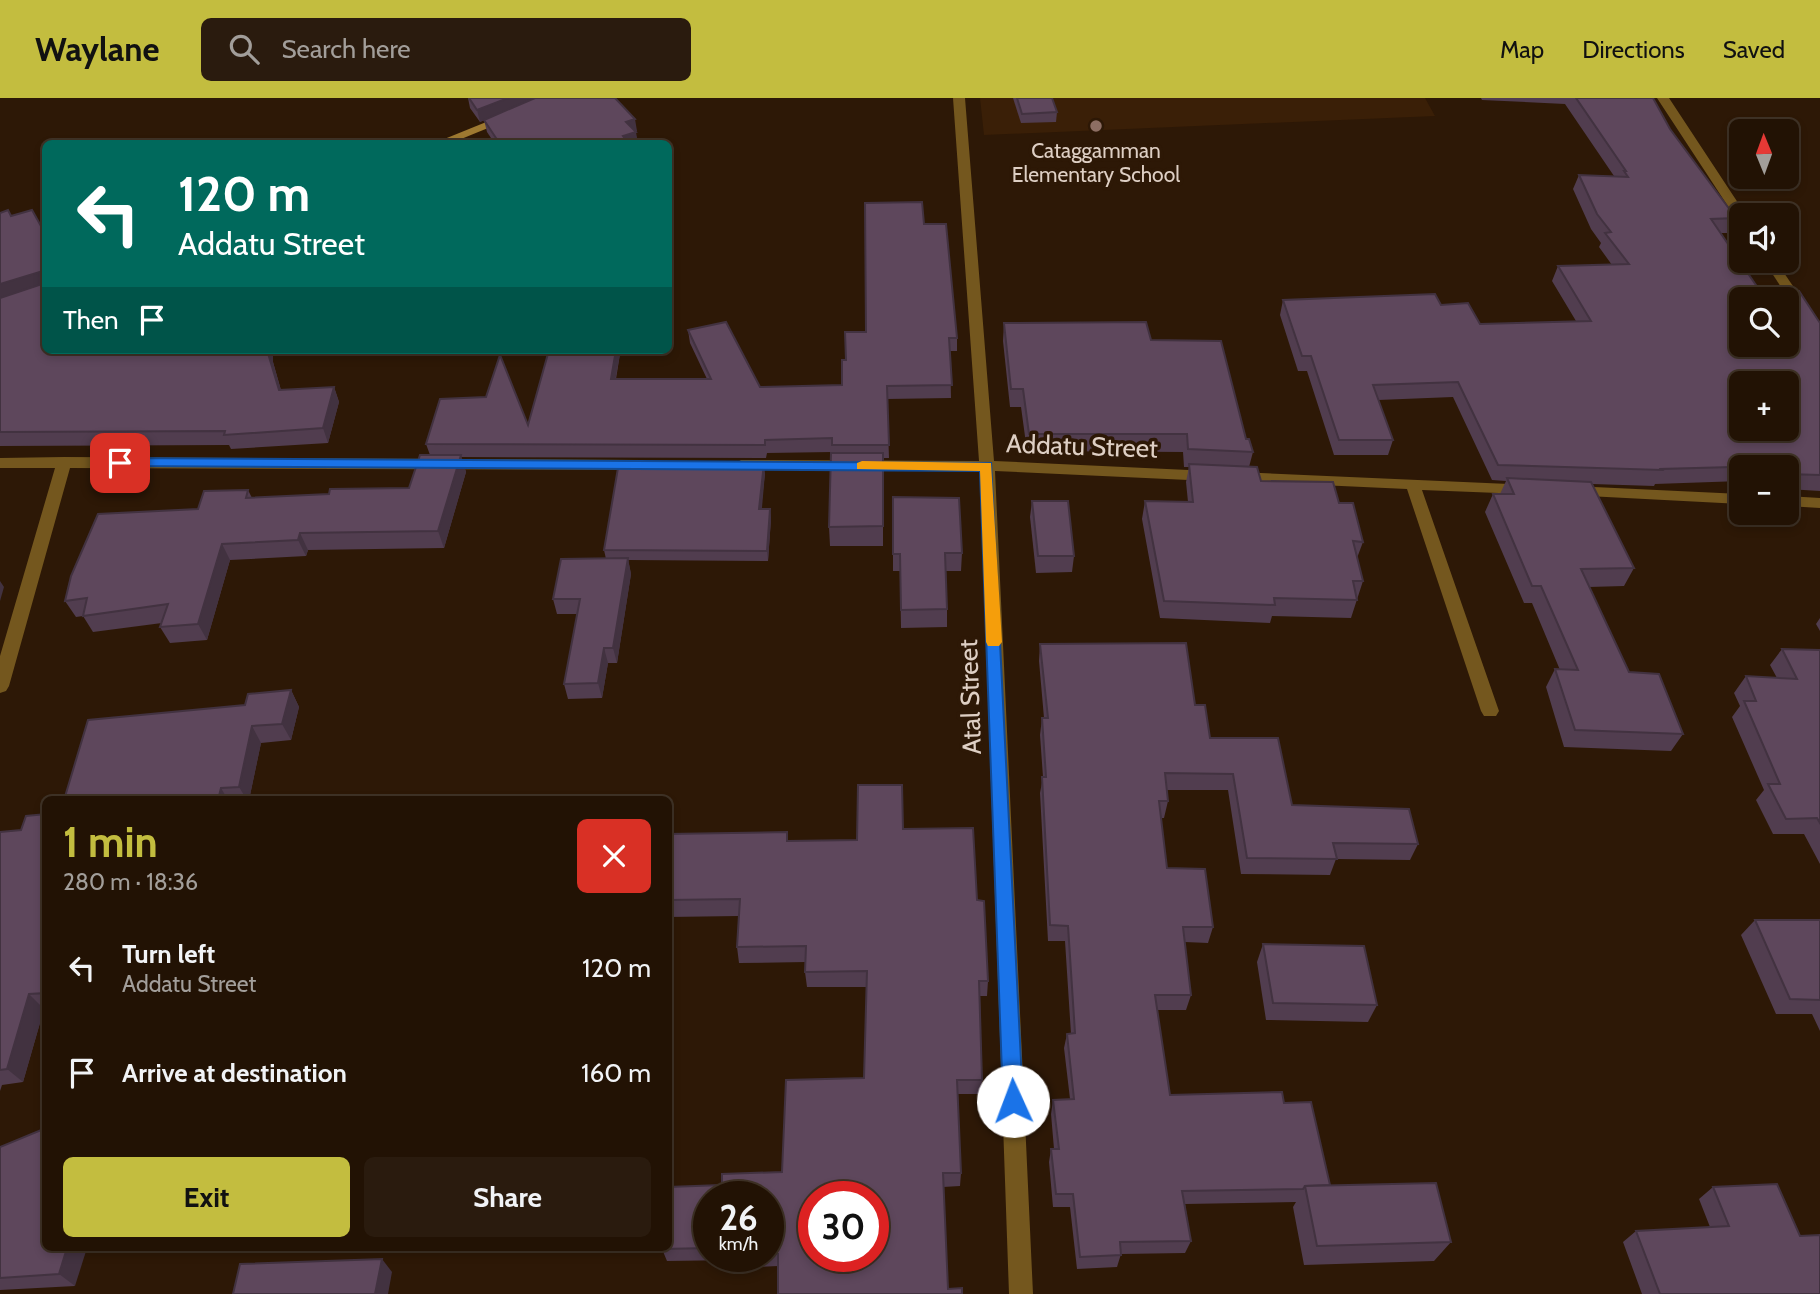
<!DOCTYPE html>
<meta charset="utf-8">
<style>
:root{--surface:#221204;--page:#2a1b0e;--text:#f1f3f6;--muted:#a29e9a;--line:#3f3226;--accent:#c3bd3f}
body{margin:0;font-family:Cabin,sans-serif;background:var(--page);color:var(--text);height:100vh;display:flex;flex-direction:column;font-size:26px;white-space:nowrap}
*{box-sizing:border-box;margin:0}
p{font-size:23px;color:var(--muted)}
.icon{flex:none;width:38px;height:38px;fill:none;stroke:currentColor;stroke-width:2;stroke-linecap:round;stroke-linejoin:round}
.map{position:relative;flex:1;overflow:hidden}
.details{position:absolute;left:42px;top:698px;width:630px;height:455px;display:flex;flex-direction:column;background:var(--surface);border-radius:10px;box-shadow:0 4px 10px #0003,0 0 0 2px var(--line)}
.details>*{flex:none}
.banner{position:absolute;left:42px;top:42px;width:630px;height:214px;border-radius:10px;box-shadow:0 4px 10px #0003,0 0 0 2px var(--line);background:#00695c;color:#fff;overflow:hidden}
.needle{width:46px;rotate:359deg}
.fabs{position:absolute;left:1729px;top:21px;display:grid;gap:14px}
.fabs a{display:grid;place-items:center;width:70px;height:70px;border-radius:10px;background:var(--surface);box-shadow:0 4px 10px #0003,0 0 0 2px var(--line);font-size:35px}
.speed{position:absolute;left:693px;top:1083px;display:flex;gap:14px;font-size:35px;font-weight:700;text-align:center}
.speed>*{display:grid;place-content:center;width:91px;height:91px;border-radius:50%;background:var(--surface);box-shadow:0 4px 10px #0003,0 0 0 2px var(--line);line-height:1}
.speed small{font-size:18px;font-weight:400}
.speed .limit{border:10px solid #d22;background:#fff;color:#111}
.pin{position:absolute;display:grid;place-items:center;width:60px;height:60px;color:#fff;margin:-30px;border-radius:14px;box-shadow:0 4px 10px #0006}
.me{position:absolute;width:77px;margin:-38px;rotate:358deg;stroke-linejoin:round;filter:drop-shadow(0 0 5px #0008)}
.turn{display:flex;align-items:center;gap:24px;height:147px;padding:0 21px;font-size:32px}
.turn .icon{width:91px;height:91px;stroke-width:2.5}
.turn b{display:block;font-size:49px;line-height:60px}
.then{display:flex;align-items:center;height:66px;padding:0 21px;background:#0003;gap:14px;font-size:26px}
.round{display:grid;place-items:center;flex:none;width:74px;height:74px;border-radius:10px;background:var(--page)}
.head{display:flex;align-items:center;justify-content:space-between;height:119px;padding:0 21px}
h1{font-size:42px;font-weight:700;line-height:52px;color:var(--accent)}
.cta{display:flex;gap:14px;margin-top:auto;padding:14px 21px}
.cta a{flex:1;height:80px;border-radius:10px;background:var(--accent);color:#111;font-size:28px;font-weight:700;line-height:80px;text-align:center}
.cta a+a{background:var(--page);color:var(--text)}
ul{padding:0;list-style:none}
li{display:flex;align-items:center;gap:21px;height:105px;padding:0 21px}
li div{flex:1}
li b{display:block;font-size:26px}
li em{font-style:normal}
header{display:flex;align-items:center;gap:42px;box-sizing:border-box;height:98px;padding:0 35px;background:var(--accent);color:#111}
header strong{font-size:33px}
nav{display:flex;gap:38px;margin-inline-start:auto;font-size:24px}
.search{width:490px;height:63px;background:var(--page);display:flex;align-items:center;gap:18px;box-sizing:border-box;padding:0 24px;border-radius:10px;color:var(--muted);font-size:26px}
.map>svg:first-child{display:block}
.built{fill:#3a1f07}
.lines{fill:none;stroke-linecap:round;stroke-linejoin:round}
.street{fill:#74571e;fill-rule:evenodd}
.secondary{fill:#9e7931;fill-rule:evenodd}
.wall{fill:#513d4f;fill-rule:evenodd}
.shaded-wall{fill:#423240}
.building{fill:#5e475c;stroke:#423240;stroke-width:2;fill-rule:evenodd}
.route{fill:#1a73e8;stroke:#114b97;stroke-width:2}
.slow{fill:#f59e0b}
.education-dot{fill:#8d6e63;stroke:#2d1806;stroke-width:2.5}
.labels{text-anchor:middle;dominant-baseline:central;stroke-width:7;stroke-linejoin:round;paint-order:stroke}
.far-poi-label{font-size:21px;fill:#decfc4;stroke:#2d1806}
.street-label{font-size:26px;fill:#decfc4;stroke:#2d1806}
</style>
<header>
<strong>Waylane</strong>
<div class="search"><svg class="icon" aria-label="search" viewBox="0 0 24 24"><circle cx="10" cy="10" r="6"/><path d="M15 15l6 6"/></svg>Search here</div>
<nav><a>Map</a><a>Directions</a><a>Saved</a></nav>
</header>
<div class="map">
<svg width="1820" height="1196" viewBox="0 0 1820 1196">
<rect width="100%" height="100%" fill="#2d1806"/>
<polygon class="built" points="980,0 1425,0 1435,18 984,37"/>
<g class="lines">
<g class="street">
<polygon points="953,0 965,0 994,363 1210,373 1218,378 1210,383 995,373 1033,1196 1009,1196 980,373 741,372 733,367 741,362 979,363"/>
<polygon points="1657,0 1669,0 1746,117 1741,117 1741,123 1735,119"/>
<polygon points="1764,163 1776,163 1820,228 1820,242 1815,241"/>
<polygon points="64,359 643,362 651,367 643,372 70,370 9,588 6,593 0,595 0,558 55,370 0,370 0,360"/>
<polygon points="1238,374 1529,387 1532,391 1524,396 1422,392 1499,613 1496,618 1484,618 1481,613 1407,391 1233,383 1230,379 1233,375"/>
<polygon points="1573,388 1741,396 1741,406 1568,397 1565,393 1568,389"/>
<polygon points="1787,398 1820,400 1820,410 1787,408"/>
</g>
<polygon class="secondary" points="506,16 512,19 510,21 449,46 432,46"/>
</g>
<g class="wall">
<polygon points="468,0 615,0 637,33 635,33 638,46 495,46 487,34 484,22 480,24 470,10"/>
<polygon points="1013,0 1052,0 1057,14 1056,24 1021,25"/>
<polygon points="1481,0 1653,0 1670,31 1736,120 1728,135 1720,135 1760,193 1820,225 1820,393 1787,391 1787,369 1741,369 1741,383 1655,386 1654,388 1592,386 1634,470 1624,488 1589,489 1629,574 1683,636 1671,653 1564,649 1546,589 1555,571 1560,572 1532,505 1524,505 1485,414 1493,396 1500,396 1506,383 1492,382 1453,299 1378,302 1393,342 1388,357 1334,357 1307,273 1298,273 1280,217 1283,202 1441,207 1480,226 1576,223 1552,183 1558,168 1612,167 1599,149 1601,145 1591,131 1573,91 1579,77 1614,78 1565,6 1482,2"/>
<polygon points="0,115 46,252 273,264 281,292 334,289 339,304 328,345 231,351 229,347 0,348"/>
<polygon points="924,126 957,240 957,253 950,253 951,300 887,301 889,360 883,360 883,448 830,448 829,429 832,354 767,355 766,360 461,359 466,374 444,450 308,452 306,458 230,462 207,542 170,545 160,529 162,525 93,534 83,518 76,519 65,503 198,411 248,392 252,400 329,396 409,390 430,357 426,346 528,327 549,252 619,252 620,256 616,281 707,281 690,245 688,232 760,289 842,287 846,262 866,234"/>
<polygon points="1004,225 1151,242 1246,341 1253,354 1249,369 1261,383 1339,405 1363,444 1357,460 1363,483 1351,520 1272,518 1270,525 1160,520 1142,421 1145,403 1188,404 1186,384 1189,369 1184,369 1183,354 1027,353 1021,309 1010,309 1003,243"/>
<polygon points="765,375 761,411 770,411 771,421 768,463 628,462 631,476 617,565 608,565 602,600 568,601 564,586 577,516 557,516 553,501 606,461 604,452"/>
<polygon points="893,399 962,455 961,473 946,473 947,511 947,529 901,530 900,473 893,473"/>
<polygon points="1032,403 1074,458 1072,474 1036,475 1030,419"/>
<polygon points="1820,520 1820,533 1816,526"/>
<polygon points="1040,546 1195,607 1210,640 1292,707 1418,746 1410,762 1336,761 1330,777 1241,776 1228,692 1167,692 1168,703 1164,720 1161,720 1167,770 1213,829 1208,845 1185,844 1191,897 1186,912 1157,912 1170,997 1284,1005 1330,1087 1451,1144 1434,1163 1304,1167 1293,1109 1296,1104 1185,1106 1191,1143 1185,1155 1121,1156 1117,1169 1077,1171 1070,1109 1053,1109 1049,1064 1051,1051 1054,1051 1051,1016 1053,1002 1070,1001 1064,950 1067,936 1071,936 1065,843 1048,843 1040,695 1043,679 1040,637 1042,620 1044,620 1039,563"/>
<polygon points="1782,551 1820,552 1820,766 1804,736 1773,736 1756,702 1764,692 1732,619 1740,608 1734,595 1746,578 1777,580 1770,567"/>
<polygon points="291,592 299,609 291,642 261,645 249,702 64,702"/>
<path d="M858,687h44l1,44 70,-1 4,72 7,1 4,80 -1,15h-7l2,84 -1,14h-23l3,79 -1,13 -17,1 5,102 14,-1v6h-184v-28l-40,2 -2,-8 -69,1 -5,-12v-1h6v-61l54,-2v-11l60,-2 4,-92 78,-2 3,-91h-60l-2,-15 1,-10 -67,1 -2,-16 2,-31 -71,1v-83l119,-2 1,9 69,-1zM709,1099h59v59h-59zM814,1099h59v59h-59z"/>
<polygon points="46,716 46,910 44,911 23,984 2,987 0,993 0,734 21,732"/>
<polygon points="1755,822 1820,822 1820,933 1812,916 1776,916 1741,837"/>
<polygon points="1263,846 1377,907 1368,924 1266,922 1257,864"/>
<polygon points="0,1049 75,1188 0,1192"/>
<polygon points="1713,1089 1800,1138 1820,1196 1642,1196 1623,1144 1636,1133 1710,1129 1699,1101"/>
</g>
<g class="shaded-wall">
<polygon points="508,0 540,0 480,24 477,12"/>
<polygon points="635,21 637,33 628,36 626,24"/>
<polygon points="636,34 638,46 625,46 623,38"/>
<polygon points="40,174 46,184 0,203 0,186"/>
<polygon points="267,252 273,252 273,264 285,307 279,292"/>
<polygon points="616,252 619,252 620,256 613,294 611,281"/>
<polygon points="334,289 339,304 328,345 323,330"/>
<polygon points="461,357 466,374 444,450 438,433"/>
<polygon points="764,365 765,375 761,421 759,411"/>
<polygon points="770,411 771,421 768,463 767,453"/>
<polygon points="300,435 308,452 306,458 298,442"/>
<polygon points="222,446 230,462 207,542 198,526"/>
<polygon points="628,460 631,476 617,565 613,550"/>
<polygon points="0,483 4,489 0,503"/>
<polygon points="604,550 608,565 602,600 598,585"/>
<polygon points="291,592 299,609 291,642 282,626"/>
<polygon points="252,628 261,645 249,702 247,702 239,689"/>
<polygon points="221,690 228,702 218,702"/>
<polygon points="29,896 44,911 23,984 7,971"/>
<polygon points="67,1150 87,1150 75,1188 59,1176"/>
<polygon points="382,1161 392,1174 388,1196 375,1196"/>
</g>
<g class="building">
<polygon points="469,0 508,0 477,12"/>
<polygon points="535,0 615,0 635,21 626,24 636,34 623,38 629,46 500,46 484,22"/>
<polygon points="1017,0 1052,0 1057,14 1022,16"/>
<path d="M1576,0h77l17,31 66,89 -25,1 49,72h39l21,32v152l-33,-1v-7h-17l-1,-1 -108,3 1,1 -164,-5 -40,-83 -85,3 20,55h-54l-28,-84h-9l-19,-56 152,-6 6,11 27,-2 12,21 111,-3 -33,-55 71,-2 -24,-31 6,-1 -14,-18 -18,-39 49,2 -4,-6h2zM1741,201h46v46h-46zM1741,285h46v46h-46z"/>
<polygon points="922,104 924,126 946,126 957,240 949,240 952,287 887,288 889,347 832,347 832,340 765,342 765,347 426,346 440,301 486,299 500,257 528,327 549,252 616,252 611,281 711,281 688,232 726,224 760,289 842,287 842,262 846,262 845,234 866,234 865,105"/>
<polygon points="8,112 11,118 32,112 46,137 46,252 267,252 279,292 334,289 323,330 224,337 225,333 0,334 0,200 39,187 40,174 0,186 0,115"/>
<polygon points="1146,224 1151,242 1221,243 1246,341 1249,341 1253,354 1188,351 1187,336 1029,336 1023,291 1011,291 1004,225"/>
<polygon points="831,355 883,355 883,428 829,429"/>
<polygon points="420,357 461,357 438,433 300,435 298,442 222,446 198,526 160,529 168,506 83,518 87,500 65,503 71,478 98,416 198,411 204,393 248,392 246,400 329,396 330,391 409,390"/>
<polygon points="619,364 764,365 759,411 770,411 767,453 604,452"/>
<polygon points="1189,366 1257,369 1261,383 1333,384 1339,405 1353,405 1363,444 1353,443 1363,483 1353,483 1357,502 1274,500 1275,507 1164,503 1145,403 1193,404"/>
<polygon points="1507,380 1591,384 1634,470 1581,471 1629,574 1659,576 1683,636 1575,632 1555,571 1578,572 1541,488 1532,488 1493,396 1514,396"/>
<polygon points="893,399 959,400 962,455 945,455 947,511 901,512 900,456 893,456"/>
<polygon points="1032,403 1068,403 1074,458 1038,458"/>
<polygon points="628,460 613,550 604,550 598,585 564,586 580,501 553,501 561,461"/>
<polygon points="1186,545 1195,607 1205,607 1210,640 1278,640 1292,707 1409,711 1418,746 1333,745 1337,761 1247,760 1233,676 1165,675 1168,703 1159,703 1167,770 1205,771 1213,829 1183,829 1191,897 1155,897 1170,997 1282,994 1284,1005 1311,1004 1330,1087 1305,1088 1303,1091 1182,1093 1191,1143 1120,1144 1121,1157 1080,1159 1073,1096 1056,1096 1051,1051 1059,1051 1053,1002 1074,1001 1067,936 1075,935 1068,828 1050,827 1042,679 1046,679 1042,620 1048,620 1040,546"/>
<polygon points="1782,551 1820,552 1820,725 1817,720 1786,721 1768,686 1780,686 1744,603 1756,603 1746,578 1797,581"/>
<polygon points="291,592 282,626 252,628 239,689 221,690 218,702 64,702 88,622 245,607 248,596"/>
<path d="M858,687h44l1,44 70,-1 4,72 7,1 4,80h-9l3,99h-25l4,93h-18l5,116 14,-1v6h-184v-40h-10v-57h-59v51l-47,1v-1h6v-61l54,-2v-11l60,-2 4,-92 78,-2 3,-107 -62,1 1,-26 -69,1 3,-48 -72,1v-66l119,-2v9l70,-1zM814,1099h59v59h-59z"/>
<polygon points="46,716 46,895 29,896 7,971 0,972 0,734 21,732 26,718"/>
<polygon points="1755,822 1820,822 1820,902 1790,901"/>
<polygon points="1263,846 1364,848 1377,907 1273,905"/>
<polygon points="46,1030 46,1150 67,1150 59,1176 0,1180 0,1049"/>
<polygon points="1436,1085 1451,1144 1317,1148 1305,1088"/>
<polygon points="1777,1086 1800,1138 1820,1137 1820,1196 1660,1196 1636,1133 1729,1128 1713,1089"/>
<polygon points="382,1161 375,1196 233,1196 240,1166"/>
</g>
<polygon class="route" points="120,360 991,365 1023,1003 1020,1010 1013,1012 1006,1010 1003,1003 980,373 116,368 116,362"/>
<polygon class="slow" points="862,363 991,365 1002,544 999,548 988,548 986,544 980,373 857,371 857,365"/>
<circle class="education-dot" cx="1096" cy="28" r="7"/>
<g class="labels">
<g class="far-poi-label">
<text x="1096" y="52">Cataggamman<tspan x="1096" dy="24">Elementary School</tspan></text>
</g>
<g class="street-label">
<text transform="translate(1082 348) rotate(2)">Addatu Street</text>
<text transform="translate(970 599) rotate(-92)">Atal Street</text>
</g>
</g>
</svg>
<div class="fabs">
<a><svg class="needle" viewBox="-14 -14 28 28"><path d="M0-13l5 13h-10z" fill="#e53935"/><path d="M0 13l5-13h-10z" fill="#a29e9a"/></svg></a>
<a><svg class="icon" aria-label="sound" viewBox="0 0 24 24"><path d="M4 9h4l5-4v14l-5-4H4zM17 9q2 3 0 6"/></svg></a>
<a><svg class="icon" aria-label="search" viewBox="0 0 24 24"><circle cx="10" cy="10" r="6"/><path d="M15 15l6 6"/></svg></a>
<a>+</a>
<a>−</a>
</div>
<div class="speed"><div>26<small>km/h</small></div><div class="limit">30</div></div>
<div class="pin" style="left:120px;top:365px;background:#d93025"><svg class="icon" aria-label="arrive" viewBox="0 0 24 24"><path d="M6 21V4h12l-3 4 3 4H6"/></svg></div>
<svg class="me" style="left:1013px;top:1003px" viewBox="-20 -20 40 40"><circle r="19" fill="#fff"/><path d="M0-13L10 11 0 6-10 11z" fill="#1a73e8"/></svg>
<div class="banner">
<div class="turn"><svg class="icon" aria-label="left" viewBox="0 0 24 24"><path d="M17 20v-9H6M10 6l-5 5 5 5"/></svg><div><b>120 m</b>Addatu Street</div></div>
<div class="then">Then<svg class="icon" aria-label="arrive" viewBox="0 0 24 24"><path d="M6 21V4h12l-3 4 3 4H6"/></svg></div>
</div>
<section class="details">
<div class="head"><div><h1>1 min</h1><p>280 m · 18:36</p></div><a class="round" style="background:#d93025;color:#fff"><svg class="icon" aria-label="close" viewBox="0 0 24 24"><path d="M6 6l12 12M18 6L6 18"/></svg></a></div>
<ul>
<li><svg class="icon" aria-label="left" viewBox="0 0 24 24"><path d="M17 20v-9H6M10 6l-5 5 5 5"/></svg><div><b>Turn left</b><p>Addatu Street</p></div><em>120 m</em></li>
<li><svg class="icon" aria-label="arrive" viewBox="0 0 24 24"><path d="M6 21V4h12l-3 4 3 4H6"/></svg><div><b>Arrive at destination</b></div><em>160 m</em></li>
</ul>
<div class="cta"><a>Exit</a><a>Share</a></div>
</section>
</div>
